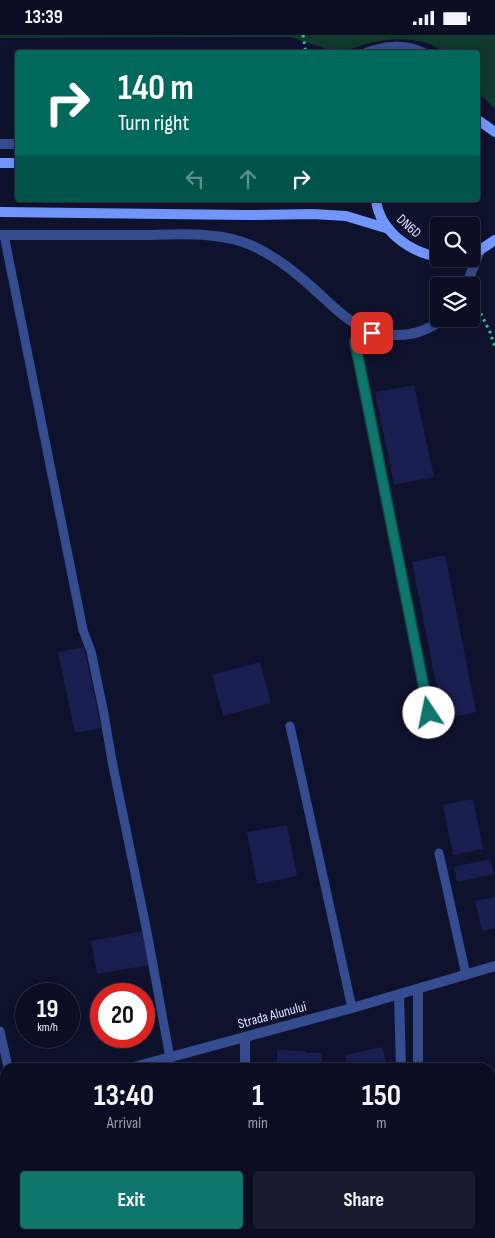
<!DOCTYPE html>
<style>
:root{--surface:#0b0e22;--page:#191c2f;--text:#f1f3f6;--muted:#9a9ca5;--line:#2b2e40;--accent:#0f766e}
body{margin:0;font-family:"Sofia Sans Condensed",sans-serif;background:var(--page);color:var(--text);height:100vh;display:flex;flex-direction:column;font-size:19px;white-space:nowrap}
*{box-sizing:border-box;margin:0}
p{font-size:16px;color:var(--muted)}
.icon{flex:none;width:28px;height:28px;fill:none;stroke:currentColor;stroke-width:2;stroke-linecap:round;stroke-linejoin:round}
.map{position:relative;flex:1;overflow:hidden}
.details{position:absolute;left:0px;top:1028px;width:495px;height:176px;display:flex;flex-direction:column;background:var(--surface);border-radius:15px 15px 0 0;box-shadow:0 2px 8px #0003,0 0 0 1px var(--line)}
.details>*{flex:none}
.guide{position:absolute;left:15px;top:15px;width:465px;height:152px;border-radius:5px;box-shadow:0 2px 8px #0003,0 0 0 1px var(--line);background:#00695c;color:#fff;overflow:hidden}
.buttons{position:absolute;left:430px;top:182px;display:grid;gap:10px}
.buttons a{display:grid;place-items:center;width:50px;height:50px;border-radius:5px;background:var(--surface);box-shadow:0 2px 8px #0003,0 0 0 1px var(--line);font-size:25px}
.speed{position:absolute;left:15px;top:948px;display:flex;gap:10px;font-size:25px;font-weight:700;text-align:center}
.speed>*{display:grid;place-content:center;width:65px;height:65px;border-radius:50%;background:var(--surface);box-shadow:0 2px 8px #0003,0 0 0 1px var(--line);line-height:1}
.speed small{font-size:12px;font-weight:400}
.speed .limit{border:8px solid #d22;background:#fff;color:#111}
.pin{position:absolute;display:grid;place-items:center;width:42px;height:42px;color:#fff;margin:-21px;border-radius:10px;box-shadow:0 2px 8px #0006}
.me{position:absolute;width:55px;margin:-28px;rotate:349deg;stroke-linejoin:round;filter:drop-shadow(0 0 4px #0008)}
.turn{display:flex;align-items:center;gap:18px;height:105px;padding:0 20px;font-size:22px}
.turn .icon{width:65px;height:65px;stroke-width:2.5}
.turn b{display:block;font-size:35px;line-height:42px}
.lanes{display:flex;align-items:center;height:48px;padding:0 20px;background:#0003;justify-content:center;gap:25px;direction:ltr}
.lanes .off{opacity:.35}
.eta{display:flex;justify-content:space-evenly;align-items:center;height:85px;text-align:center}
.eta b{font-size:30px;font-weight:700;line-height:35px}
.button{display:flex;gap:10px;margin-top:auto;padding:10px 20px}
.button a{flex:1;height:58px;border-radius:5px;background:var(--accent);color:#fff;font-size:20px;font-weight:700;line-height:58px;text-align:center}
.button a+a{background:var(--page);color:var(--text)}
.status{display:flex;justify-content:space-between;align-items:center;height:35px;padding:0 25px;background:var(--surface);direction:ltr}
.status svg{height:14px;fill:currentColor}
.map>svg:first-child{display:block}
.green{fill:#11382c}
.building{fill:#191d50}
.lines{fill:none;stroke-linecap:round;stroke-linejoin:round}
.path{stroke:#26c891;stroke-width:3;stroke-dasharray:2.5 4;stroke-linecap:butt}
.service{stroke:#364c90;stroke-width:9}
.minor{stroke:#364c90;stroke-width:10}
.secondary{stroke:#7296ff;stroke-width:10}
.route-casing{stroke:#0a4d48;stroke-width:12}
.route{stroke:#0f766e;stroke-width:9}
.labels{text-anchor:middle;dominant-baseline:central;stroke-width:4;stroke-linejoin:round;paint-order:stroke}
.street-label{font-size:14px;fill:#dbe1ff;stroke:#0f122d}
</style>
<div class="status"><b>13:39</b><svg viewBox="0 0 49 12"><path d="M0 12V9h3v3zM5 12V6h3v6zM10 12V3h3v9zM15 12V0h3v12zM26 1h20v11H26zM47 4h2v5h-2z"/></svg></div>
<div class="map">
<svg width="495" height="1203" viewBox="0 0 495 1203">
<rect width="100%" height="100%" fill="#0f122d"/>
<path class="green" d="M0,0h495v74l-17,-17v-39l-34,-1c-5,-4 -11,-6 -17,-9 -29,-8 -57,-2 -84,9l-4,1 -49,-16 -290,1z"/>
<g class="building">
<polygon points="414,350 434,442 394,450 375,357"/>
<polygon points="445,520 476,677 443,684 412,527"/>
<polygon points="84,612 101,693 75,698 58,617"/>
<polygon points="260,627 271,668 223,681 212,640"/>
<polygon points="473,764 483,814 453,820 443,770"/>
<polygon points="287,790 297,841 257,849 247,797"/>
<polygon points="490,824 494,839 457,847 454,832"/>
<polygon points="495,862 495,893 482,896 475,866"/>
<polygon points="143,896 149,930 97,939 91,906"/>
<polygon points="382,1012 387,1032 348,1032 345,1020"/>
<polygon points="277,1015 306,1016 306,1018 322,1018 322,1032 277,1032"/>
<rect x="188" y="1199" width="45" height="4"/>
</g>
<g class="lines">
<g class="path">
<polyline points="303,0 306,18"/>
<polyline points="472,261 490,297 495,313"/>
</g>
<g class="service">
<polyline points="4,200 83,595 91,616 104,679 112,726 147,897 170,1023"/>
<polyline points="360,293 355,307 429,678"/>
<polyline points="290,691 352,973"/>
<polyline points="439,818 466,940"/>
<polyline points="0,996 8,1032"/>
</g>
<g class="minor">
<path d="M366,18c21,-8 38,-9 58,0"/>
<polyline points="0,109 18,109"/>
<path d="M0,200c46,0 91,0 137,0 36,0 83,-5 116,11 17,8 33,19 47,31 33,26 52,59 98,58 17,0 32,-6 45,-16"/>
<polyline points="466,251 480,215"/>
<polyline points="418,954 418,1032"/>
<polyline points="399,960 401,1032"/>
<polyline points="245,1002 245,1032"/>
<polyline points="134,1032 352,973 495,931"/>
<polyline points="0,1069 5,1068"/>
<polyline points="246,1199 246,1203"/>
<polyline points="419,1199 419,1203"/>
<polyline points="401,1203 401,1199"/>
</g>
<g class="secondary">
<polyline points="478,85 495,97"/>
<polyline points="0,128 18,128"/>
<path d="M376,165c4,31 33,52 63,57"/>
<polyline points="0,177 248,180 313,179 346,181 389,194"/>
<polyline points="471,218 480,215 495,205"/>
</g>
</g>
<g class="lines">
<g class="route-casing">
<polyline id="route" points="372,298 360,293 355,307 429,678"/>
</g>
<use href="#route" class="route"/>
</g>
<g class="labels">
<g class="street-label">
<text transform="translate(409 191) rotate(42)">DN6D</text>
<text transform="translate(272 980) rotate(-15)">Strada Alunului</text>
</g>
</g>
</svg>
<div class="buttons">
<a><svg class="icon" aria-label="search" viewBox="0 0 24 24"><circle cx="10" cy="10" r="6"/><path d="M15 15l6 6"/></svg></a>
<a><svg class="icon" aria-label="layers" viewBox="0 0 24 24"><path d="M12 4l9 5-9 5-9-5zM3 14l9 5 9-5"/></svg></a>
</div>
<div class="speed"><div>19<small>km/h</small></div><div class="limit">20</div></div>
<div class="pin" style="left:372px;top:298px;background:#d93025"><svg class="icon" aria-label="arrive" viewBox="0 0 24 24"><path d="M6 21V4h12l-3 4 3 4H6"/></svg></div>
<svg class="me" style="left:429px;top:678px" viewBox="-20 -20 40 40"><circle r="19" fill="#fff"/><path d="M0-13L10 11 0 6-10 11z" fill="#0f766e"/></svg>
<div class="guide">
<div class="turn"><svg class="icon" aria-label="right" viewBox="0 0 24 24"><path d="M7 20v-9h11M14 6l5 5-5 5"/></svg><div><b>140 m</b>Turn right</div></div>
<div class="lanes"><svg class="icon off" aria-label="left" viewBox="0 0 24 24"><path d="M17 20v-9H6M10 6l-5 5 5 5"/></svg><svg class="icon off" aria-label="ahead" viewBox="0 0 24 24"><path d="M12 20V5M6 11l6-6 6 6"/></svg><svg class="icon" aria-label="right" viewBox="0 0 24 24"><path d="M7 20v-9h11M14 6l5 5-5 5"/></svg></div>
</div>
<section class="details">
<div class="eta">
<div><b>13:40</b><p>Arrival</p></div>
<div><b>1</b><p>min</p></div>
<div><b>150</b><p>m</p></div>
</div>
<div class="button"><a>Exit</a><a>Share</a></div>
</section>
</div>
